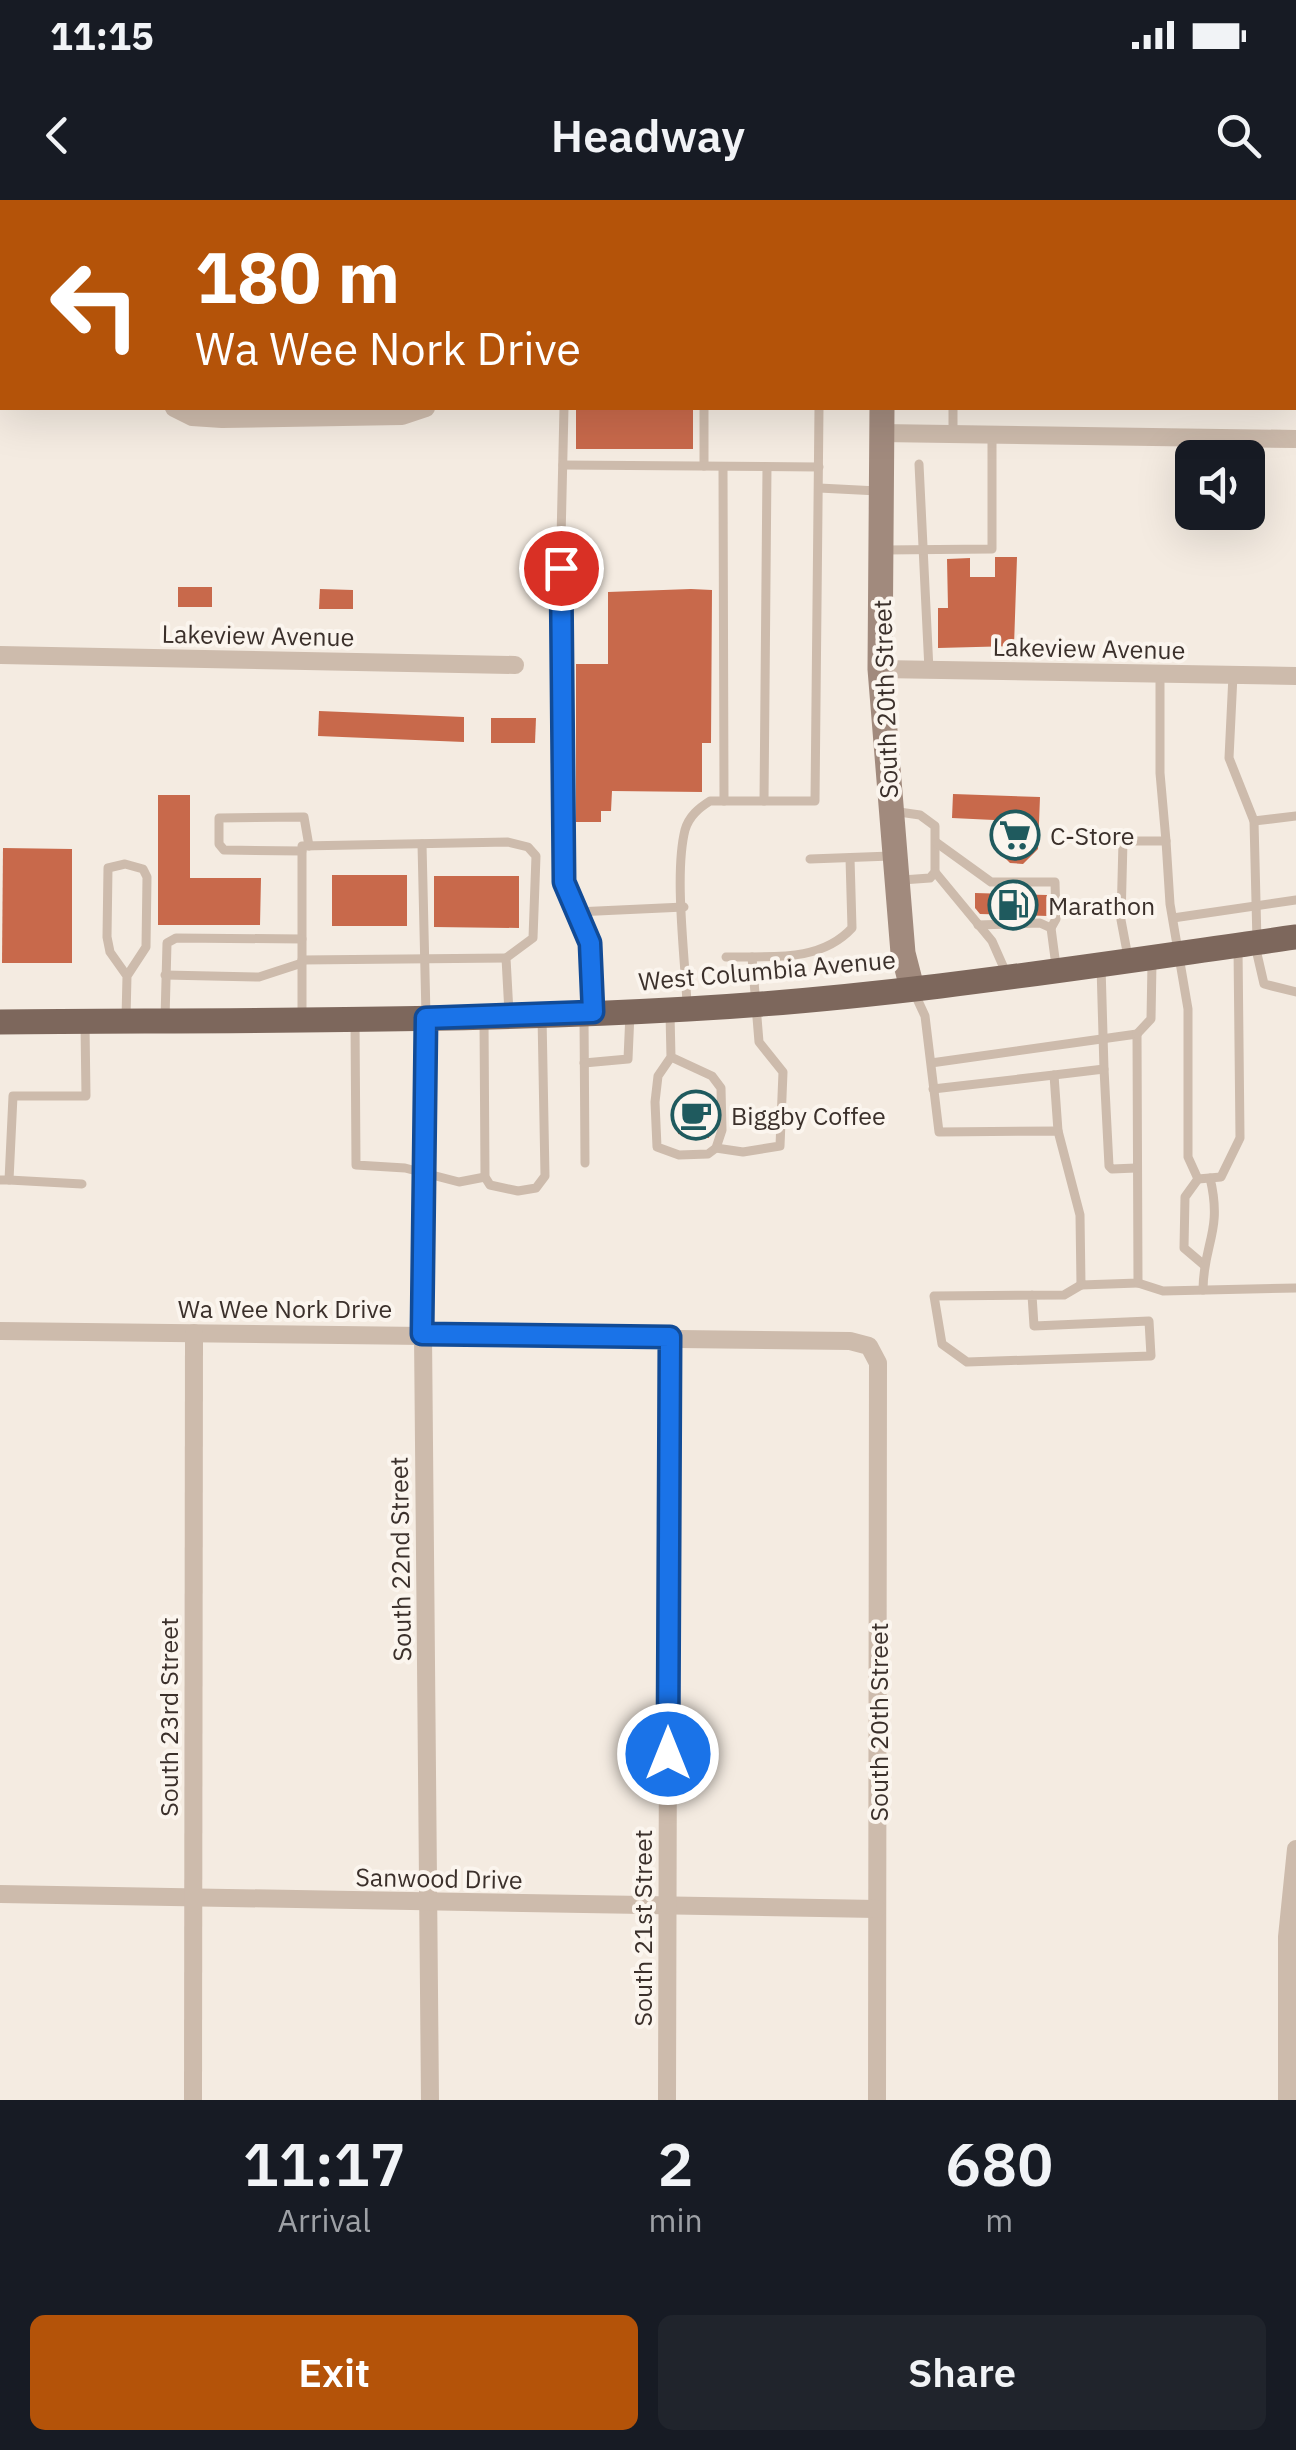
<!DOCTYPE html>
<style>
:root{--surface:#171b24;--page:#20242c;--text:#f1f3f6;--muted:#9ea1a6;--accent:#b45309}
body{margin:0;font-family:"IBM Plex Sans",sans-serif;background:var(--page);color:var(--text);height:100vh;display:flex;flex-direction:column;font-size:38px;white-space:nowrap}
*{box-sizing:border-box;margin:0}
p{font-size:32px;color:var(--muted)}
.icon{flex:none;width:55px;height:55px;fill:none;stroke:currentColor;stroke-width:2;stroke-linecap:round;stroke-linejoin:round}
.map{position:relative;height:1900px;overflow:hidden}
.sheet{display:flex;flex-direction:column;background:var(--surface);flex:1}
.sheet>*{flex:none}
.top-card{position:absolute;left:0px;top:0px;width:1298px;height:210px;box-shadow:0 10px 40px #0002;background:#b45309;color:#fff;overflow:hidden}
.tools{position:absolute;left:1175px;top:240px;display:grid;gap:20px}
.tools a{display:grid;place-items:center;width:90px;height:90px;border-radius:15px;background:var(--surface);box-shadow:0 10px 40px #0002;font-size:50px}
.pin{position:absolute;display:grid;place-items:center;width:85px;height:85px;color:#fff;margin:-42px;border:5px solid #fff;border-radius:50%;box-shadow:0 2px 10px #0007}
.me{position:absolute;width:110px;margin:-55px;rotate:0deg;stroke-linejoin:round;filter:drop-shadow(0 0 8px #0008)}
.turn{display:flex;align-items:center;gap:35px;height:210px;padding:0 30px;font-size:45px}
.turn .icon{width:130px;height:130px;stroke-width:2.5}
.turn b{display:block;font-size:70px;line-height:85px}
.eta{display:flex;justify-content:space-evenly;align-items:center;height:170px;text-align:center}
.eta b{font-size:60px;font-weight:600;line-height:70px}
.button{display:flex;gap:20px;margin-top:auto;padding:20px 30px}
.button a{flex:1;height:115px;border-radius:15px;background:var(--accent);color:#fff;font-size:40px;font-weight:600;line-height:115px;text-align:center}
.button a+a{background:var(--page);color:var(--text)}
.status{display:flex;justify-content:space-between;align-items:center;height:70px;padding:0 50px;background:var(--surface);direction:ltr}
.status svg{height:28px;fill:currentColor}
header{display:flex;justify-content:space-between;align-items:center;height:130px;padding:0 30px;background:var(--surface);font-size:45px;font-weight:600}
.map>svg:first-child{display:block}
.building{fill:#c8694b}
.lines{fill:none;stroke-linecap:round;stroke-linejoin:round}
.lane{stroke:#cdbbac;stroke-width:9}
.street{stroke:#cdbbac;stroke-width:18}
.secondary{stroke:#a18a7d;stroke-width:25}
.primary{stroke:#7d675c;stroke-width:25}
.route-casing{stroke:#114b97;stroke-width:25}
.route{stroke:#1a73e8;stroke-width:18}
.labels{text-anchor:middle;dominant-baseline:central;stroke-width:8;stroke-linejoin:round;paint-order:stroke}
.street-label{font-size:25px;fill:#3b302b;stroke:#fbf5ee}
.poi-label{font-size:25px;fill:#3b302b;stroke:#fbf5ee;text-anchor:start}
</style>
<div class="status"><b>11:15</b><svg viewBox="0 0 49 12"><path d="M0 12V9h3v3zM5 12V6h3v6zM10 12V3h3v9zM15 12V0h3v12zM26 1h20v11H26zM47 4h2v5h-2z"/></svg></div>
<header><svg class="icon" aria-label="back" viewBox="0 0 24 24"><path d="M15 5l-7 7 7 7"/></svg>Headway<svg class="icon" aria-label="search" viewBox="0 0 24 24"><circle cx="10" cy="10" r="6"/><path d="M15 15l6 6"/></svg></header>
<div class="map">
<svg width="1296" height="1900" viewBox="0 0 1296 1900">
<rect width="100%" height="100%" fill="#f4ebe1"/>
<g class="building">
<rect x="576" y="208" width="117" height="41"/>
<polygon points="995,357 1017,357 1014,446 938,448 938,408 948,408 947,359 970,358 970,377 995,377"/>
<rect x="178" y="387" width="34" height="20"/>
<polygon points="320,389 353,390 353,409 319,409"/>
<polygon points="691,389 712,390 711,543 702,543 702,592 612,591 611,611 601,611 601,622 576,622 576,464 608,464 608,392"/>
<polygon points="319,511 464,517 464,542 318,536"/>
<polygon points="491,518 536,518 535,543 491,543"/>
<polygon points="953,594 1040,597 1038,649 1023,664 1010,663 994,647 994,620 952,618"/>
<polygon points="158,595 190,595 190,678 261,678 260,725 158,725"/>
<polygon points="3,648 72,649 72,763 2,763"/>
<rect x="332" y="675" width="75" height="51"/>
<polygon points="434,676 519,676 519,728 434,727"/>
<polygon points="975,693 1047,695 1048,716 980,714 975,708"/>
<polygon points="678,897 713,897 709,938 678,934"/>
</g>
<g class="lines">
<g class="lane">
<polyline points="704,0 704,2"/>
<polyline points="819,0 819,2"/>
<polyline points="566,2 566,0"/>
<polyline points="953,2 953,0"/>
<polyline points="564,208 558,470 564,682 590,743 593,809"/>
<polyline points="704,208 704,266"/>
<polyline points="953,234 953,208"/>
<polyline points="919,264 929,470"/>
<polyline points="563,265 819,267"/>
<polyline points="723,267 724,601"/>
<polyline points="819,288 878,291"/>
<polyline points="884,350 992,349 992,234"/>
<polyline points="1160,474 1160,573 1166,641"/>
<polyline points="1233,475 1229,558 1254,621 1257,742"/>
<polyline points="764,601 767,267"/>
<polyline points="892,611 920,615 935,626 935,672 930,678 902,680"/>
<polyline points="1254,621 1296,616"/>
<polyline points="937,643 991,682 1055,682 1056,719 1051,728"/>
<polyline points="422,644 426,816"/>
<polyline points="302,651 224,650 219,644 219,618 304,617 309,646"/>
<polyline points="810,659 891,656"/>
<polyline points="935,672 992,741 1007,775"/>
<polyline points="576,712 684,707"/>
<polyline points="1173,718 1296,700"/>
<polyline points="978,725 1040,723 1051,728 1056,766"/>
<polyline points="1255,745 1264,784 1296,792"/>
<path d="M726,757c43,-1 94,6 126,-29l-2,-70"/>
<polyline points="1128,757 1121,720 1123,641 1166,641 1170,704 1188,809 1188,957 1198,979 1221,977 1240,938 1238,748"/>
<polyline points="302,760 506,758"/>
<polyline points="165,775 259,777 302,763"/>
<polyline points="913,790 925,816 939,932 1058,931 1080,1015 1081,1085 1138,1083 1137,834 931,863"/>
<path d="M687,804c-2,-47 -13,-130 -2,-174 4,-14 14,-22 25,-29h105l4,-393"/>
<polyline points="670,813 671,857 658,876 655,902 657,947 679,955 708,954 716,948 722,930 721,888 712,876 671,857"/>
<polyline points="302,816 302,646 508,642 528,647 536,656 533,738 506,758 509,813"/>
<polyline points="584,816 585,963"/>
<polyline points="126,818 127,776 110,752 107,737 108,668 125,664 143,669 147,677 146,747 127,776"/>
<polyline points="165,819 167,743 176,738 302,739"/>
<polyline points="484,819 485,977 490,985 518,991 536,988 545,976 542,816"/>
<polyline points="355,820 356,965 405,968 459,982 485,977"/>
<polyline points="1137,834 1151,819 1152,763"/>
<polyline points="584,863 628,859 630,813"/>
<polyline points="1104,869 1109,966 1112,969 1136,968"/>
<polyline points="933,889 1054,875"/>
<polyline points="1058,931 1054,875 1104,869 1101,766"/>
<polyline points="716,948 743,952 780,946 783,872 759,842 752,757"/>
<polyline points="1198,979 1185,997 1184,1048 1204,1065"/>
<polyline points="0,980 9,980 13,896 86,896 85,825"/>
<polyline points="9,980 82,984"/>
<polyline points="1138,1083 1163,1091 1296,1088"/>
<path d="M1203,1090c0,-46 20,-58 7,-112"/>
<polyline points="1032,1095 1034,1126 1149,1121 1151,1156 967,1162 942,1144 934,1096 1064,1095 1081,1085"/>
</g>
<g class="street">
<polyline points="165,0 165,2"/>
<polyline points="431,0 431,2"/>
<polyline points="1040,0 1173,2"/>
<polyline points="222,2 222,0"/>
<polyline points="1295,5 1296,5"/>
<polyline points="174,208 192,217 222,219 402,216 426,208"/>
<polyline points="881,233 1296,239"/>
<polyline points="0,455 515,465"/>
<polyline points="880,469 1296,476"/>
<polyline points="426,818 423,1134 430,1900"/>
<polyline points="0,1131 850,1141 869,1146 878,1163 877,1900"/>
<polyline points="0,1694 877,1709"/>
<polyline points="193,1900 194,1133"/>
<polyline points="667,1900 669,1137"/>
<polyline points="1287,1900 1287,1737 1296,1649"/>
</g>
<g class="secondary">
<polyline points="886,2 887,0"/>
<polyline points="882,208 880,469 903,753 912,788"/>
</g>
<path class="primary" d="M0,822c229,-2 459,0 688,-13 203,-11 407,-44 608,-72"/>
</g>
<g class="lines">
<g class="route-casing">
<polyline id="route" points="561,368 564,682 590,743 593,812 426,818 422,1134 670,1137 668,1554"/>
</g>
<use href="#route" class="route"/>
</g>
<defs>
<g id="supermarket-ring" transform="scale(2.5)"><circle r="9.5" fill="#fbf5ee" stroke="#1f5a5e" stroke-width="1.5"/><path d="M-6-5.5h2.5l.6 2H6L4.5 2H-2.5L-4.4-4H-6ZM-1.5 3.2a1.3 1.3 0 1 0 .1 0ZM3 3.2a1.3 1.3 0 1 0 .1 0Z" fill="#1f5a5e"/></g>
<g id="fuel-ring" transform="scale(2.5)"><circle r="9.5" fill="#fbf5ee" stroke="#1f5a5e" stroke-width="1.5"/><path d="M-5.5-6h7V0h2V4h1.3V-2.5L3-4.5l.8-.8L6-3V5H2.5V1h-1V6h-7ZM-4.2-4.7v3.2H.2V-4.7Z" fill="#1f5a5e"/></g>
<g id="cafe-ring" transform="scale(2.5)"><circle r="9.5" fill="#fbf5ee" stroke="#1f5a5e" stroke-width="1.5"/><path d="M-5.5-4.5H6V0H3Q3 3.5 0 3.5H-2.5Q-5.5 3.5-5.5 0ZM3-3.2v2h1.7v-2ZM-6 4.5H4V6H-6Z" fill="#1f5a5e"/></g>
</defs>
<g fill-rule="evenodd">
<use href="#supermarket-ring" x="1015" y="635"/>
<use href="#fuel-ring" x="1013" y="705"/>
<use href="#cafe-ring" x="696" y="915"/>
</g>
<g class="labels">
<g class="street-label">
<text transform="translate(258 435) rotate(1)">Lakeview Avenue</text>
<text transform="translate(1089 448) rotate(1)">Lakeview Avenue</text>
<text transform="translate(885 499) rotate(-92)">South 20th Street</text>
<text transform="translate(767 770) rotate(-5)">West Columbia Avenue</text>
<text x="285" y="1108">Wa Wee Nork Drive</text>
<text transform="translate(400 1359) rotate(-91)">South 22nd Street</text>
<text transform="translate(168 1517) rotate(-90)">South 23rd Street</text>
<text transform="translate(878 1522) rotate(-90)">South 20th Street</text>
<text transform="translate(439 1678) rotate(1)">Sanwood Drive</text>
<text transform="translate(642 1728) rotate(-90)">South 21st Street</text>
</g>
<g class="poi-label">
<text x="1050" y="635">C-Store</text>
<text x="1048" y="705">Marathon</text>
<text x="731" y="915">Biggby Coffee</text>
</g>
</g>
</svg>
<div class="tools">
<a><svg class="icon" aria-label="sound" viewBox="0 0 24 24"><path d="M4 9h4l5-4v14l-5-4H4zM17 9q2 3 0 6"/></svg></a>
</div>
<div class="pin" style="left:561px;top:368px;background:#d93025"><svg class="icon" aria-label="arrive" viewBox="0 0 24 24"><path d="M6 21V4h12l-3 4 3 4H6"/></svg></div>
<svg class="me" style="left:668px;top:1554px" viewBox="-20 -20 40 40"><circle r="17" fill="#1a73e8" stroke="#fff" stroke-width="3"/><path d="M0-11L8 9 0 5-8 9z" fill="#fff"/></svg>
<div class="top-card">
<div class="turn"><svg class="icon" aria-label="left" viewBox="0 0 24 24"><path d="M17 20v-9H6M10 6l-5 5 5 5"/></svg><div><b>180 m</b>Wa Wee Nork Drive</div></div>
</div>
</div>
<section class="sheet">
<div class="eta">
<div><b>11:17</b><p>Arrival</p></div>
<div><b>2</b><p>min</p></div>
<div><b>680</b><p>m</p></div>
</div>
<div class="button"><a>Exit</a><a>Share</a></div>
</section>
